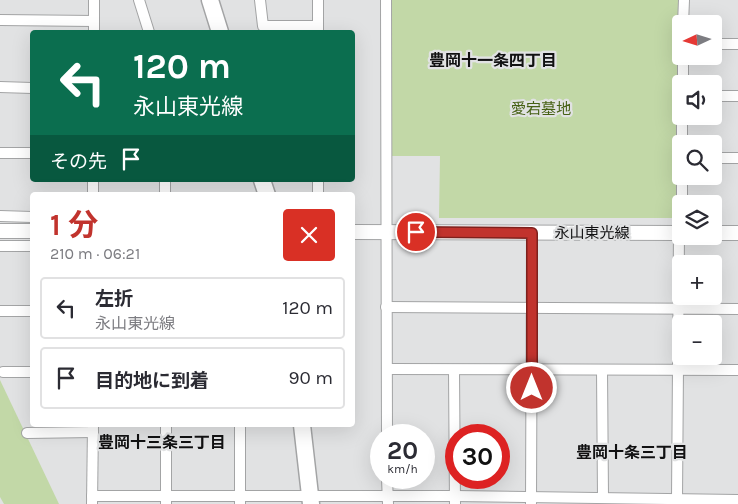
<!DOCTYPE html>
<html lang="ja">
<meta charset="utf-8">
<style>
:root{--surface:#fff;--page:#f7f7f7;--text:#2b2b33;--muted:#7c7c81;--line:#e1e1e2;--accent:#c1332d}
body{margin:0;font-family:Karla,"Noto Sans JP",sans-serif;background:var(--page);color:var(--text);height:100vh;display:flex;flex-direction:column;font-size:19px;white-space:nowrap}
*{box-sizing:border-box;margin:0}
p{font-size:16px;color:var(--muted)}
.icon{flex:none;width:28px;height:28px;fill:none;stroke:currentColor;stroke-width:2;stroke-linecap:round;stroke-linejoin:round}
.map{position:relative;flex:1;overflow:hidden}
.details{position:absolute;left:30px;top:192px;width:325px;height:235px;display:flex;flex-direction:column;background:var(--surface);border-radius:5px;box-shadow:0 5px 20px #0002}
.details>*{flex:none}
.top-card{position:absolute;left:30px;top:30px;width:325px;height:152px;border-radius:5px;box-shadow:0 5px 20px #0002;background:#0b6e4f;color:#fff;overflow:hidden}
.needle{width:32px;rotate:266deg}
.tools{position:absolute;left:672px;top:15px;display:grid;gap:10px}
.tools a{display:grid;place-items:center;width:50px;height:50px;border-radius:5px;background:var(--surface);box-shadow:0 5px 20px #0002;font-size:25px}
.speed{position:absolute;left:370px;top:424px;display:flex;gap:10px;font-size:25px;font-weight:700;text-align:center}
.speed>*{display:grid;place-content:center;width:65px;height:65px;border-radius:50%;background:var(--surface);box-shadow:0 5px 20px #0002;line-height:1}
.speed small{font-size:12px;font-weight:400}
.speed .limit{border:8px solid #d22;background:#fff;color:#111}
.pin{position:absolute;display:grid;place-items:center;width:42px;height:42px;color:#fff;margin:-21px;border:2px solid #fff;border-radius:50%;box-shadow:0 1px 5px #0007}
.me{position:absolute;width:55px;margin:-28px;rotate:0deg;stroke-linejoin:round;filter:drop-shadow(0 0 4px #0008)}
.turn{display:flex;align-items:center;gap:18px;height:105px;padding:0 20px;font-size:22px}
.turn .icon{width:65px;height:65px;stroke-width:2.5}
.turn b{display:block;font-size:35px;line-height:42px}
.then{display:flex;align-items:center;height:48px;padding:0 20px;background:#0003;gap:10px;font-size:19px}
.round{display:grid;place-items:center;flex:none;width:52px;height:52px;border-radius:5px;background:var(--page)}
.headline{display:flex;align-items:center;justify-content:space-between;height:85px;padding:0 20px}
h1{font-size:30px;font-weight:700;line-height:38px;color:var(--accent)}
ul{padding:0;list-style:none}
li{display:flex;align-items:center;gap:15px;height:62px;margin:0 10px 8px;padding:0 10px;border:2px solid var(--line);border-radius:5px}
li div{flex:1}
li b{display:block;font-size:19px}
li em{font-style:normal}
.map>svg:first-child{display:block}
.green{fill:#c2d8a7}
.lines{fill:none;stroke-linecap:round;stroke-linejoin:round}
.street-casing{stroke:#a3a4a5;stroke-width:12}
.secondary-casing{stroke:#a3a4a5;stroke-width:16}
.primary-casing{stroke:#a3a4a5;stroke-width:19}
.street{stroke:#fff;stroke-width:10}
.secondary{stroke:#fff;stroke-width:14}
.primary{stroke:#fff;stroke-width:16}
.route-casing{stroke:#7d211d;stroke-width:12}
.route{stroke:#c1332d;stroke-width:9}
.labels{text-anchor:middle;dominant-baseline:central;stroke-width:4.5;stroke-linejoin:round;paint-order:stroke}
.park-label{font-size:15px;fill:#466115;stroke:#e1e2e3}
.street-label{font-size:15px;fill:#111112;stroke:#e1e2e3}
.neighbourhood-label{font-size:16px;font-weight:bold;fill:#111112;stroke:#e1e2e3}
</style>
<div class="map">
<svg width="738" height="504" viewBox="0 0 738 504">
<rect width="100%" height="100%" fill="#e1e2e3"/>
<g class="green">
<polygon points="391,0 678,0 676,218 439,218 440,156 392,156"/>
<polygon points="0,380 59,504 4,504 0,497"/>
</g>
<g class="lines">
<g class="street-casing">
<g id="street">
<polyline points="139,0 149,32"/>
<polyline points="260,0 263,26 318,26"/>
<polyline points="386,0 387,435"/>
<polyline points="0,20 94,21"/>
<polyline points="683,24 684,0"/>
<polyline points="94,32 94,0"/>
<polyline points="318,32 318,0"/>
<polyline points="714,44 738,44"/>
<polyline points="683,84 683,56"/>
<polyline points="0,87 32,88"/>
<polyline points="714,96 738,96"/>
<polyline points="682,144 682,116"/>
<polyline points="0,153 32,153"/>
<polyline points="714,158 738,158"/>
<polyline points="165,180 165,195"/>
<polyline points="318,180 318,195"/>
<polyline points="93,195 93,180"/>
<polyline points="682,204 682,176"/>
<polyline points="0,216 32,217"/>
<polyline points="0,246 32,246"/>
<polyline points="386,307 738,309"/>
<polyline points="0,311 32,311"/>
<polyline points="387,369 738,370"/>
<polyline points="454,370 455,504"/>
<polyline points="602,370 603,498"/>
<polyline points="3,372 32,372"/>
<polyline points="240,425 240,504"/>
<polyline points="27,433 93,432"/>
<polyline points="387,478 388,504"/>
<polyline points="92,496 455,496 738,500"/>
<polyline points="677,499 679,233"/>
<polyline points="531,503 532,233"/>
<polyline points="92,504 93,425"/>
<polyline points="166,504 166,425"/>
</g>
</g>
<g class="secondary-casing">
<g id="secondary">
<polyline points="0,231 32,231"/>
<polyline points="352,232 681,233"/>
<polyline points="714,233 738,233"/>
</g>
</g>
<g class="primary-casing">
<g id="primary">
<polyline points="210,0 220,32"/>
<polyline points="262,180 267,195"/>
<polyline points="302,425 311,504"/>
</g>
</g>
<use href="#street" class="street"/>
<use href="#secondary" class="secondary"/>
<use href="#primary" class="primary"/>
</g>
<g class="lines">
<g class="route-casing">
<polyline id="route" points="416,232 532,233 532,388"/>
</g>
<use href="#route" class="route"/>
</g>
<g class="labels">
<g class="park-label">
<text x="541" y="109">愛宕墓地</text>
</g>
<g class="street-label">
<text x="592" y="233">永山東光線</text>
</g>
<g class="neighbourhood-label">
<text x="493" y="60">豊岡十一条四丁目</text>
<text x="162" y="442">豊岡十三条三丁目</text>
<text x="632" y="452">豊岡十条三丁目</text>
</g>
</g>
</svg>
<div class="tools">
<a><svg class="needle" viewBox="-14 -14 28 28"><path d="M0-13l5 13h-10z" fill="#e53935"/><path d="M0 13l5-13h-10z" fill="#7c7c81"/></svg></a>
<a><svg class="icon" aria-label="sound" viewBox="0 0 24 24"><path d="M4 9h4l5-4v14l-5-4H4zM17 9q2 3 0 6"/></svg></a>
<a><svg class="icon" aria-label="search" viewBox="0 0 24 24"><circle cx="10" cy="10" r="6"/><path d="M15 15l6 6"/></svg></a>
<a><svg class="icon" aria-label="layers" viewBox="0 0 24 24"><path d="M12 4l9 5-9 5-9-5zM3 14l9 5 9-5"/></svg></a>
<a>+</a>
<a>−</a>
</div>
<div class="speed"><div>20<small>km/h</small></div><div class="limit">30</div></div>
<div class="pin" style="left:416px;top:232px;background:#d93025"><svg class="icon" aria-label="arrive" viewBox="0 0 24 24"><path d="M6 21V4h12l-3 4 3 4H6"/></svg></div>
<svg class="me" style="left:532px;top:388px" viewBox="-20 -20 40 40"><circle r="17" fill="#c1332d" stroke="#fff" stroke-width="3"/><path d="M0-11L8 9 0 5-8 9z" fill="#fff"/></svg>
<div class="top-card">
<div class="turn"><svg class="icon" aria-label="left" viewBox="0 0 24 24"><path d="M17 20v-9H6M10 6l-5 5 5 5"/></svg><div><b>120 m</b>永山東光線</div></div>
<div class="then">その先<svg class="icon" aria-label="arrive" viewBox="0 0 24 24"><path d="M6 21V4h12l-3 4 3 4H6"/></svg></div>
</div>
<section class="details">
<div class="headline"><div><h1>1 分</h1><p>210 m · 06:21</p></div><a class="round" style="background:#d93025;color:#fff"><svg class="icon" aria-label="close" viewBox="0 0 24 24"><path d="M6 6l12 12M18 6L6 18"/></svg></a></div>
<ul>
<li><svg class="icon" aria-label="left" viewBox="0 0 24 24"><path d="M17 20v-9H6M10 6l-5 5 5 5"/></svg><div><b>左折</b><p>永山東光線</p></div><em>120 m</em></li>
<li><svg class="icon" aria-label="arrive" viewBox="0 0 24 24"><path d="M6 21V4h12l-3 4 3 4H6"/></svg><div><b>目的地に到着</b></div><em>90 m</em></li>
</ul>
</section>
</div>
